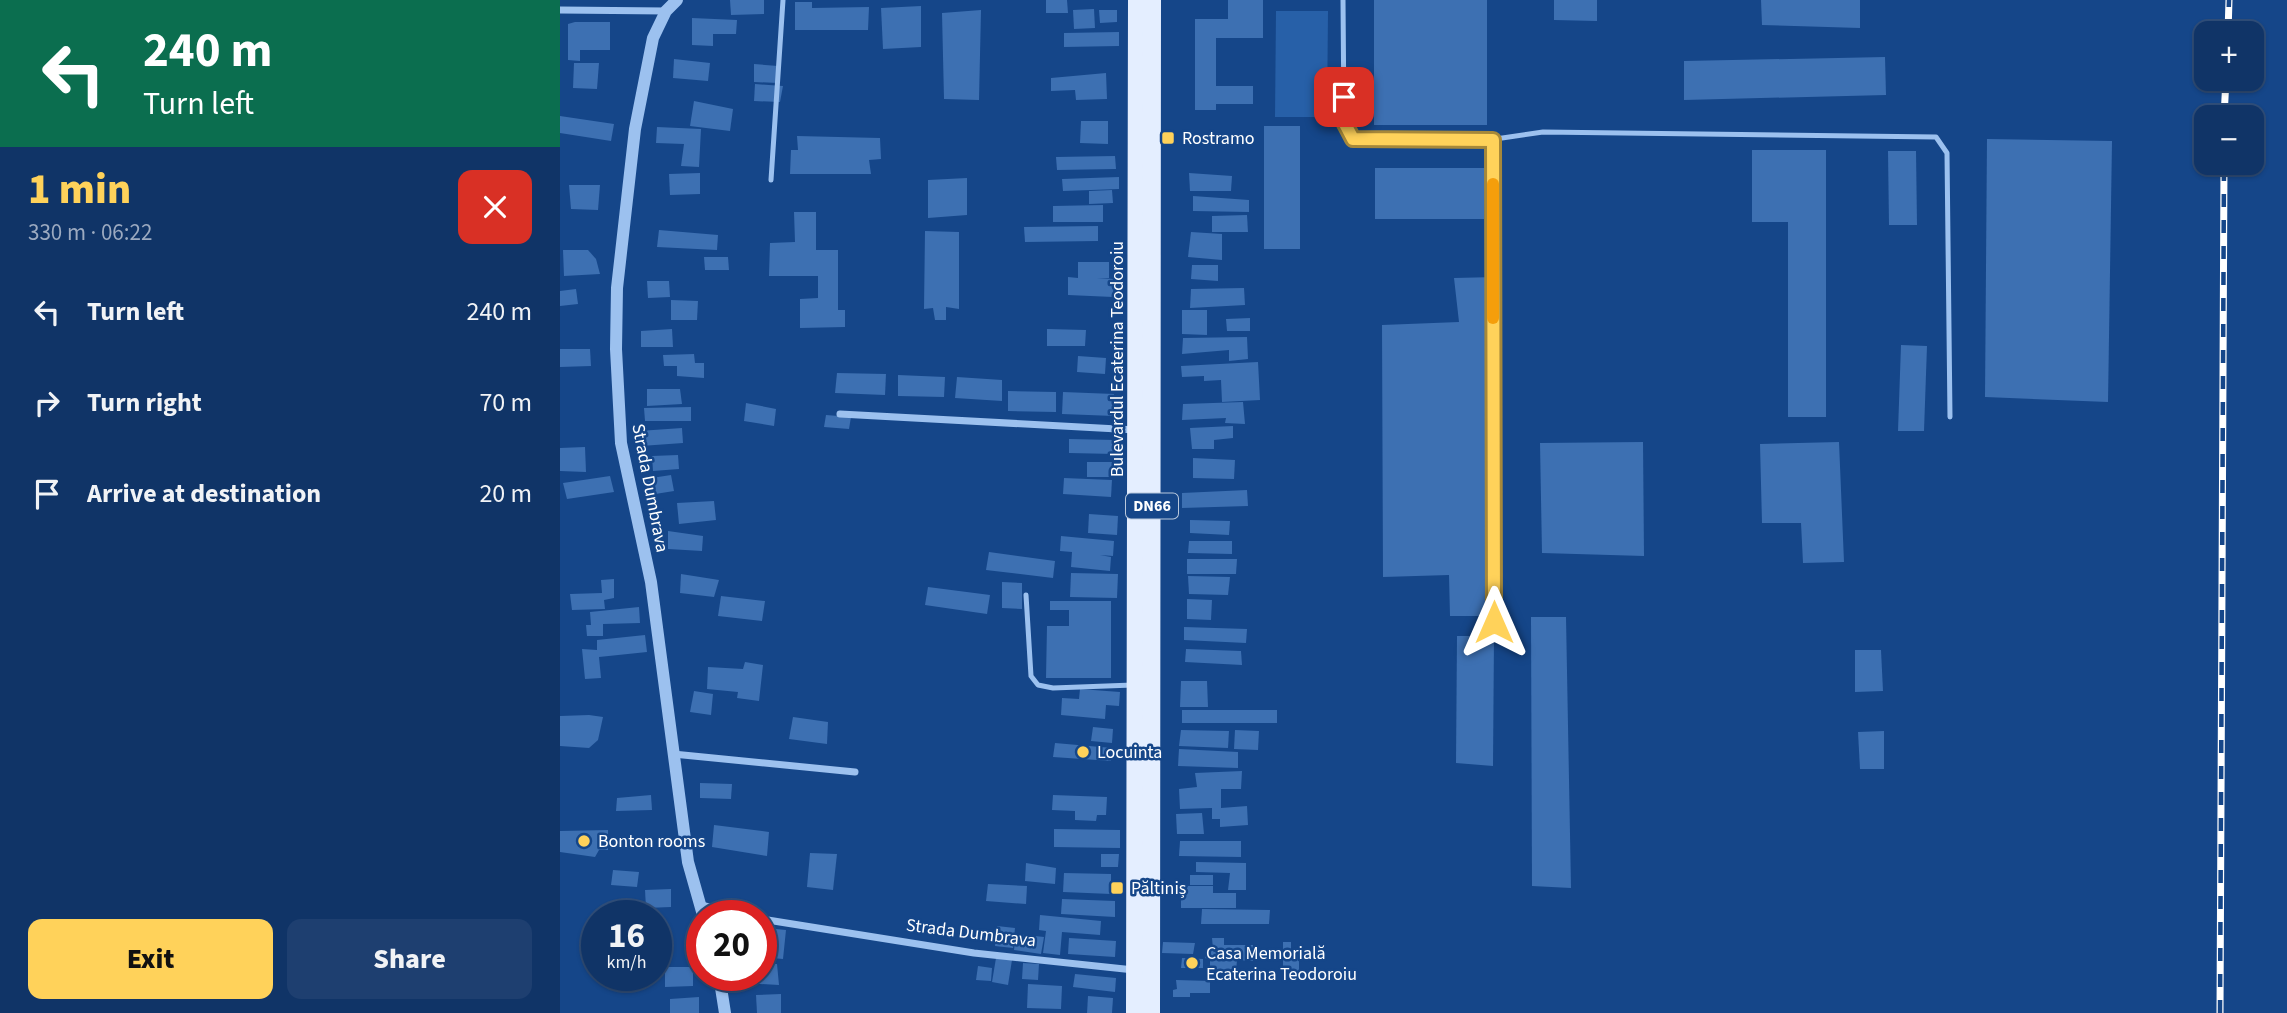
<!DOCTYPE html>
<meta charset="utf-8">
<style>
:root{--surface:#103467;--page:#1e3f70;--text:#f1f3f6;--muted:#9caac0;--line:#304f7b;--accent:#ffd25a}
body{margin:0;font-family:"Source Sans 3",sans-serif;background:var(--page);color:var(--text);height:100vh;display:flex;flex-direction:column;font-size:26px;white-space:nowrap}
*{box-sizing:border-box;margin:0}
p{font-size:23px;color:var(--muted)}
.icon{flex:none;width:38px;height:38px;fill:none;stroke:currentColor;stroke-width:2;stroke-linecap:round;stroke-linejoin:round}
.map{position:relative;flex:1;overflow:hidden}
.sheet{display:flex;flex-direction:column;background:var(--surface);width:560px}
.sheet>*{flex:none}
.hud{background:#0b6e4f;color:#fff;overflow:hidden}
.controls{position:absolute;left:1634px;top:21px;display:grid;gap:14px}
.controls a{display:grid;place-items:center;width:70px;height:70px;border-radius:14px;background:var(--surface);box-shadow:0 2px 5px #0004,0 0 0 2px var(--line);font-size:35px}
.speed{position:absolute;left:21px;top:900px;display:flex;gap:14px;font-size:35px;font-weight:700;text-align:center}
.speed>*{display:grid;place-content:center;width:91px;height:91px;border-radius:50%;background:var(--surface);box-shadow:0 2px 5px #0004,0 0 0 2px var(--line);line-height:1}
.speed small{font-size:18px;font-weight:400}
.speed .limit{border:10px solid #d22;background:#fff;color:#111}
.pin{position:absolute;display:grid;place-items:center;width:60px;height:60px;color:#fff;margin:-30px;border-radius:14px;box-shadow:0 4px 10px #0006}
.me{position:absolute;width:77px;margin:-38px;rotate:0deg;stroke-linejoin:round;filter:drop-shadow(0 0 5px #0008)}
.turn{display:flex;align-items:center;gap:24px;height:147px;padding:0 28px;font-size:32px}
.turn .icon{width:91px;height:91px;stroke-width:2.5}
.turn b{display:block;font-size:49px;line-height:60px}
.round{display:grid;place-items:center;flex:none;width:74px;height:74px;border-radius:14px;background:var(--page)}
.headline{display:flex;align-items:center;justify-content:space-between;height:119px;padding:0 28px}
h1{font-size:42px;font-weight:800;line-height:52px;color:var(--accent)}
.action{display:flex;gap:14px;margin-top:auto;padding:14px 28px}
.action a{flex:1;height:80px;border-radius:14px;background:var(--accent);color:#111;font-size:28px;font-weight:800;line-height:80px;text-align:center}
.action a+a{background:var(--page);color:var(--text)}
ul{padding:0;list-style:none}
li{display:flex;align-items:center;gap:21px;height:91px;padding:0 28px}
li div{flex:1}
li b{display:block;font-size:26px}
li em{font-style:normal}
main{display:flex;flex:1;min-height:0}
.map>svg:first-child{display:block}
.green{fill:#2760a8}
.building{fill:#3d70b2}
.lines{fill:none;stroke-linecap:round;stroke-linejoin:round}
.service{stroke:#9cc1ef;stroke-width:5}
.minor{stroke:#9cc1ef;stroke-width:7}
.tertiary{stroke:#9cc1ef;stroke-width:12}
.primary{stroke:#e4eeff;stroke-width:18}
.rail-casing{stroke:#fff;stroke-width:7}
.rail{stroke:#154689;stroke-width:4.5;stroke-dasharray:13;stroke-linecap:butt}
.route-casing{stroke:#a6883a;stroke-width:18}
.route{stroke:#ffd25a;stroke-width:12}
.slow{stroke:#f59e0b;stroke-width:12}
.poi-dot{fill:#ffd25a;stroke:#154689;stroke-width:2.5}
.labels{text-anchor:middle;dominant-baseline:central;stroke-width:5;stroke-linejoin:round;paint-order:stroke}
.shield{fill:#154689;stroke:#b9c8dc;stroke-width:2}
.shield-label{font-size:16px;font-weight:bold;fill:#fff}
.poi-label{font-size:18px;fill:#fff;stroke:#154689;text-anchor:start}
.street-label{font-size:18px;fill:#fff;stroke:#154689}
</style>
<main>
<section class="sheet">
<div class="hud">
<div class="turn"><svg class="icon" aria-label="left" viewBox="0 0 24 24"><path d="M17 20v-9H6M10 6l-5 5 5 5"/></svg><div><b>240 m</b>Turn left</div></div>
</div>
<div class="headline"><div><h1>1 min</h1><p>330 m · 06:22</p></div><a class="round" style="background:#d93025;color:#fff"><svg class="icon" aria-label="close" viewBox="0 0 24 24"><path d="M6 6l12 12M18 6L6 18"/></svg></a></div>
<ul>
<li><svg class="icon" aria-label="left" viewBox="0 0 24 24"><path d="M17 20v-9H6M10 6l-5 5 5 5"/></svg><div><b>Turn left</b></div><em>240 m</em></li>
<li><svg class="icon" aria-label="right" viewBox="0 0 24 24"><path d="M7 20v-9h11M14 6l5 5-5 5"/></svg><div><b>Turn right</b></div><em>70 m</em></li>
<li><svg class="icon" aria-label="arrive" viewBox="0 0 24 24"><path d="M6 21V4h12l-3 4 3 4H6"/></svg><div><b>Arrive at destination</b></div><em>20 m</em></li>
</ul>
<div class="action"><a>Exit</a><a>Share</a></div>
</section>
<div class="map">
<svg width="1727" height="1013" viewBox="0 0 1727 1013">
<rect width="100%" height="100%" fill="#154689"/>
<polygon class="green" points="716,11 768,11 767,117 715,117"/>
<g class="building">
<polygon points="170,0 204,0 204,14 171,15"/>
<polygon points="486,0 507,0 508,13 486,13"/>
<polygon points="668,0 703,0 703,38 656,38 656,86 693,86 693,104 656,104 656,110 635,110 635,19 668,19"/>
<rect x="814" y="0" width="113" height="125"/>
<polygon points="994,0 1037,0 1037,21 994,20"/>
<polygon points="1201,0 1300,0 1300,28 1202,25"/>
<polygon points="235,2 252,2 252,8 309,7 308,30 235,30"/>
<polygon points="361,6 361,47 323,49 321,8"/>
<polygon points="534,9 535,28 514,29 513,10"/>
<polygon points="421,10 419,100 384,99 382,13"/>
<polygon points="539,10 557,10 557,22 540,23"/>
<polygon points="132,18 177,20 176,34 153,34 153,46 132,45"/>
<polygon points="15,22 50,22 50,50 20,50 20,61 8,60 8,24"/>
<polygon points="559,32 559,46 504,47 504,33"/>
<polygon points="1325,57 1326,95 1124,100 1124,61"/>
<polygon points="114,59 150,63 148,81 113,78"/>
<polygon points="14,63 39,63 37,89 13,88"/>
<polygon points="194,64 218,66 218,83 194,82"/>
<polygon points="546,73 547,99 516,100 515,90 491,91 491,78"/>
<polygon points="195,84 223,86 220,102 194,101"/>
<polygon points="134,101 173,109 170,131 130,126"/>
<polygon points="0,116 54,124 51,141 0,133"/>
<polygon points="521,121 548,121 548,144 520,143"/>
<rect x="704" y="126" width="36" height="123"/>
<polygon points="97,127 141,129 139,167 121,166 124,144 96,143"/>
<polygon points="237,136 320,138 321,159 309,160 311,174 230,174 231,150 238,150"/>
<polygon points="1427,139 1552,141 1548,402 1425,397"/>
<polygon points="1192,150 1266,150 1266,417 1228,417 1228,222 1192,222"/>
<polygon points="1328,151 1356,151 1357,225 1329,225"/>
<polygon points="555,156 556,169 497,170 496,157"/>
<polygon points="815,168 925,168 924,219 815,219"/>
<polygon points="140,173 140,194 110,195 109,174"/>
<polygon points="629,173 672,176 671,191 630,191"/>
<polygon points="559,177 559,189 503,191 502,179"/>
<polygon points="407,178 407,215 368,218 368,180"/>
<polygon points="9,185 40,185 38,210 11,209"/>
<polygon points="552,190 553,203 529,204 529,191"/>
<polygon points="633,196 689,200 689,212 633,211"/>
<polygon points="543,205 543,222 493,222 493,206"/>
<polygon points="234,212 256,212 256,250 278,250 278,310 285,310 285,327 240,328 240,299 258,298 258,276 209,276 210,243 235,242"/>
<polygon points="687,215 688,232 652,232 652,216"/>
<polygon points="538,226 538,241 465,242 464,227"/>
<polygon points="99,230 158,235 157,250 97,247"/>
<polygon points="365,231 399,232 399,309 386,307 386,320 375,320 373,308 364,309"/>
<polygon points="631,232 662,234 662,260 628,257"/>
<polygon points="3,250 28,250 36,259 40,274 4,276"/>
<polygon points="144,257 168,257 169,270 145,270"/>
<polygon points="518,262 549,262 549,278 537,278 554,279 553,297 508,295 508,277 518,278"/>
<polygon points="632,265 658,265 658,281 631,279"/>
<polygon points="936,277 934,616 890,616 889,575 823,577 822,325 899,322 894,278"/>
<polygon points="87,281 109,281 110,297 88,298"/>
<polygon points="684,288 685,305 630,308 631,289"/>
<polygon points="16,289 18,304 0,306 0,291"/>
<polygon points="111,300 138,301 137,320 111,320"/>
<polygon points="622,310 647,310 647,335 622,334"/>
<polygon points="690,318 690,331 667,331 666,319"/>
<polygon points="112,329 113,347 81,347 81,331"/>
<polygon points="487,329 526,330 525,346 487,346"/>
<polygon points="687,337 688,359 669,361 669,350 622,354 623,338"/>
<polygon points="1341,345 1367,346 1364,431 1338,431"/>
<polygon points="0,349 30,349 31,366 0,367"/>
<polygon points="134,354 135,363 144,363 144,378 117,376 117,366 104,366 103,355"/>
<polygon points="518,356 546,358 545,374 517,372"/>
<polygon points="698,362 700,400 662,402 661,380 644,381 644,376 622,377 621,366"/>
<polygon points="277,373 326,374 325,395 275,393"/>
<polygon points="338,375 385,377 384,397 338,396"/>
<polygon points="397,377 442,380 442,401 395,398"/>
<polygon points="87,389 120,389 122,404 87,406"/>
<polygon points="448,391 496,392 496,412 448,411"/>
<polygon points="503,392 554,394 554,416 502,414"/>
<polygon points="683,402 685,424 665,423 666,418 622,420 623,404"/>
<polygon points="186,403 216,409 214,426 184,421"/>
<polygon points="131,407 131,421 85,421 84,408"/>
<polygon points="266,415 291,417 289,429 264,427"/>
<polygon points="673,426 673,438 654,440 654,449 632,449 630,428"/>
<polygon points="122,428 123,443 81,446 79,431"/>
<polygon points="509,439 555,440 555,454 509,453"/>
<polygon points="1083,442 1084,556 982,553 980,443"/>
<polygon points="1279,442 1284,562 1243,563 1241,523 1202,523 1200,444"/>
<polygon points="25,447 26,472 0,471 0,448"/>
<polygon points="118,455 119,469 93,471 92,456"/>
<polygon points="633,458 675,460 674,479 633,478"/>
<rect x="527" y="462" width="25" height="15"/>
<polygon points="111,475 114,491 89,495 85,479"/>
<polygon points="50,476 54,492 7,499 3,483"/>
<polygon points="504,478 552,480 551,497 503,494"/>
<polygon points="687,490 688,506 622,508 622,493"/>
<polygon points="154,501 156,520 119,524 117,503"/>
<polygon points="529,514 558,516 557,535 528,533"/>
<polygon points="630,520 670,521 669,535 630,533"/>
<polygon points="108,531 143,536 142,551 108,549"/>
<polygon points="501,536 554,541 553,556 540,555 551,557 550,571 511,567 512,552 500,551"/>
<polygon points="629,541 672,541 672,554 628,553"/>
<polygon points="429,552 495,561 493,578 426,570"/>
<polygon points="627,559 677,559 676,574 627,574"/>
<polygon points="511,573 558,574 557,598 510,597"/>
<polygon points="121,574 159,580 154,597 120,593"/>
<polygon points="628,576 670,577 668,595 629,594"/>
<polygon points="54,579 54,598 44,600 45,609 12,610 10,594 42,593 41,580"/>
<polygon points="442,582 462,583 462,609 442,608"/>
<polygon points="368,587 430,595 427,614 365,605"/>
<polygon points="161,596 205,601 202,621 158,616"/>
<polygon points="627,599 652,600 651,620 627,619"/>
<polygon points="490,601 551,601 551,678 486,678 487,626 509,626 509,610 490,610"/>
<polygon points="79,607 80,623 43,624 43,636 27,636 26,625 31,625 30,612"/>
<polygon points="971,617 1006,617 1011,888 972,886"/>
<polygon points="624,627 687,629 686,643 624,640"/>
<polygon points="85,635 87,652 39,657 41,678 25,679 22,649 37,650 37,640"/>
<polygon points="897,636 934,636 933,766 896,763"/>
<polygon points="626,649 681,651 682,665 625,662"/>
<polygon points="1295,650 1321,650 1323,691 1295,692"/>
<polygon points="185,662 203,665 199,701 177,698 178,692 147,689 148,667 183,669"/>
<polygon points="621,681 647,681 648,707 620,707"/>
<polygon points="520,689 560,692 559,706 546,705 545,719 501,715 502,698 519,699"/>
<polygon points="134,691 153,694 151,715 130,712"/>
<rect x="622" y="710" width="95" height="13"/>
<polygon points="29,715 43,717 38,740 29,748 0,746 0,716"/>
<polygon points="233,717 268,722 267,744 229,739"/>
<polygon points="533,727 553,729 552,743 531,741"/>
<polygon points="621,730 669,731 668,748 619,746"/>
<polygon points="675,730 699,731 698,750 674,749"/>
<polygon points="1324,731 1324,769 1300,769 1298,732"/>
<polygon points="495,743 552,748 551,761 493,757"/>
<polygon points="619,749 678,752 678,768 618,766"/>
<polygon points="682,771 681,789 661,789 661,808 687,806 688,825 660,827 660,819 652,819 652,808 620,809 619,789 637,787 635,773"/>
<polygon points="140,783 172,784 171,799 140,798"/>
<polygon points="91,795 92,810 56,811 57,798"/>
<polygon points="493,795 547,797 546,815 537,815 536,821 515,820 515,811 492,810"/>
<polygon points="642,813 644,834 617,834 616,814"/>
<polygon points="154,825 209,832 207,856 152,847"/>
<polygon points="494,829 560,830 560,848 494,847"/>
<polygon points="48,830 48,850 39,850 35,857 0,852 0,831"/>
<polygon points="620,841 681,841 681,857 619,856"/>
<polygon points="250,853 277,854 273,890 247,887"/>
<polygon points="541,854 559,854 558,867 541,867"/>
<polygon points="636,862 686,863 686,890 668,890 670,873 636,872"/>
<polygon points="466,863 496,868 495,884 465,881"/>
<polygon points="53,870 79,872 77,887 51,885"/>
<polygon points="504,873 551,874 551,894 503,892"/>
<rect x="630" y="875" width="23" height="10"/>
<polygon points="428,884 467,886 466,904 426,901"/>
<polygon points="621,886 653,886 653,893 676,893 676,908 621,908"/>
<polygon points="111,889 111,907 86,908 85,890"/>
<polygon points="502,899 555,901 555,917 501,914"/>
<polygon points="642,909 710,910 709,924 641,924"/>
<polygon points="480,915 541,921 540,935 502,932 500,955 483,953 486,931 479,930"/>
<polygon points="437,926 455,928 453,948 435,946"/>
<polygon points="216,929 226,930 223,959 201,957 201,942 213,943"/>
<polygon points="456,934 484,937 481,954 454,950"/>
<polygon points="509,938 556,941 555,957 508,954"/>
<polygon points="652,938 664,938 664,945 693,945 693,961 677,960 676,971 650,970 650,960 645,958 645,950 653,949"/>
<polygon points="603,942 635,943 633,954 602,953"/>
<polygon points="723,942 731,942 731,955 739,955 739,981 723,978"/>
<polygon points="436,958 452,960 448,985 432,982"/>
<polygon points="622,958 643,959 643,968 621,968"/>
<polygon points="463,963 479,964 478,980 462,979"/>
<polygon points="201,964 217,964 219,985 182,983 182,975 201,975"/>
<polygon points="418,966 432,968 431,981 416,980"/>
<polygon points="105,967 133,967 133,986 105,987"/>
<polygon points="515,974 556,978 555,992 513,987"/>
<polygon points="616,980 650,981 650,993 630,993 630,997 613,997 613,990 617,989"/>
<polygon points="468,984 502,986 501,1009 467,1008"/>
<polygon points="221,994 221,1013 197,1013 196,995"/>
<polygon points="528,996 553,998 552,1013 527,1013"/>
<polygon points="139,997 139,1013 110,1013 110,999"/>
</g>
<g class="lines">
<g class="service">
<polyline points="783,0 784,122 793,139 915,142 983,132 1376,137 1387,153 1390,417"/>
<polyline points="933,140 934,622"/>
<polyline points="211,180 223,0"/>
<polyline points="466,595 471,676 478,685 493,688 573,685"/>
</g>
<g class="minor">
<polyline points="0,10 106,11"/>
<polyline points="280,414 576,430"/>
<polyline points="113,754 295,772"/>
<polyline points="141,905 181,915"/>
<polyline points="201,919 414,953 574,970"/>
</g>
<g class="tertiary">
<polyline points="117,0 106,11 93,38 75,129 57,288 56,349 61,443 91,582 128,862 143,915"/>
<polyline points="159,975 165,1013"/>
</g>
<g class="primary">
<polyline points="575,1013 577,0"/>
<polyline points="591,1013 592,0"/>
</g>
<g class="rail-casing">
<g id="rail">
<polyline points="1668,33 1669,0"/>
<polyline points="1664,117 1666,79"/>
<polyline points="1660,1013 1664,163"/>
</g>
</g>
<use href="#rail" class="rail"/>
</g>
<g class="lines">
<g class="route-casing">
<polyline id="route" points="784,97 784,122 793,139 933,140 934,622"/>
</g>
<use href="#route" class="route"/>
<polyline class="slow" points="933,184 933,318"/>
</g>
<g class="poi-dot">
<rect x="601" y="131" width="14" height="14" rx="3.5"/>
<circle cx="523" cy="752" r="7"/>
<circle cx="24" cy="841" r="7"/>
<rect x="550" y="881" width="14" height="14" rx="3.5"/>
<circle cx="632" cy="963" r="7"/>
</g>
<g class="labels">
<rect class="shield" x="566" y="493.5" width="52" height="25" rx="5"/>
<g class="shield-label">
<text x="592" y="506">DN66</text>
</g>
<g class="poi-label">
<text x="622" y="138">Rostramo</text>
<text x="537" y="752">Locuinta</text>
<text x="38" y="841">Bonton rooms</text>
<text x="571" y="888">Păltiniș</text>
<text x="646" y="953">Casa Memorială<tspan x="646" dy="21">Ecaterina Teodoroiu</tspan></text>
</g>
<g class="street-label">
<text transform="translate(557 359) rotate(-90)">Bulevardul Ecaterina Teodoroiu</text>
<text transform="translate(90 488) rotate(79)">Strada Dumbrava</text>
<text transform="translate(411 933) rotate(7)">Strada Dumbrava</text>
</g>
</g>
</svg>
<div class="controls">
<a>+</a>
<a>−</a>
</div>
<div class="speed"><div>16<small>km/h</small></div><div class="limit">20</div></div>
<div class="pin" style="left:784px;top:97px;background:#d93025"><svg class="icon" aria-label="arrive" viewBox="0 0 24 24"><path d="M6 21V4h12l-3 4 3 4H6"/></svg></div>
<svg class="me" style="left:934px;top:622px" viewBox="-20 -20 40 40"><path d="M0-17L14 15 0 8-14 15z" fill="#ffd25a" stroke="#fff" stroke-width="4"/></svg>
</div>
</main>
